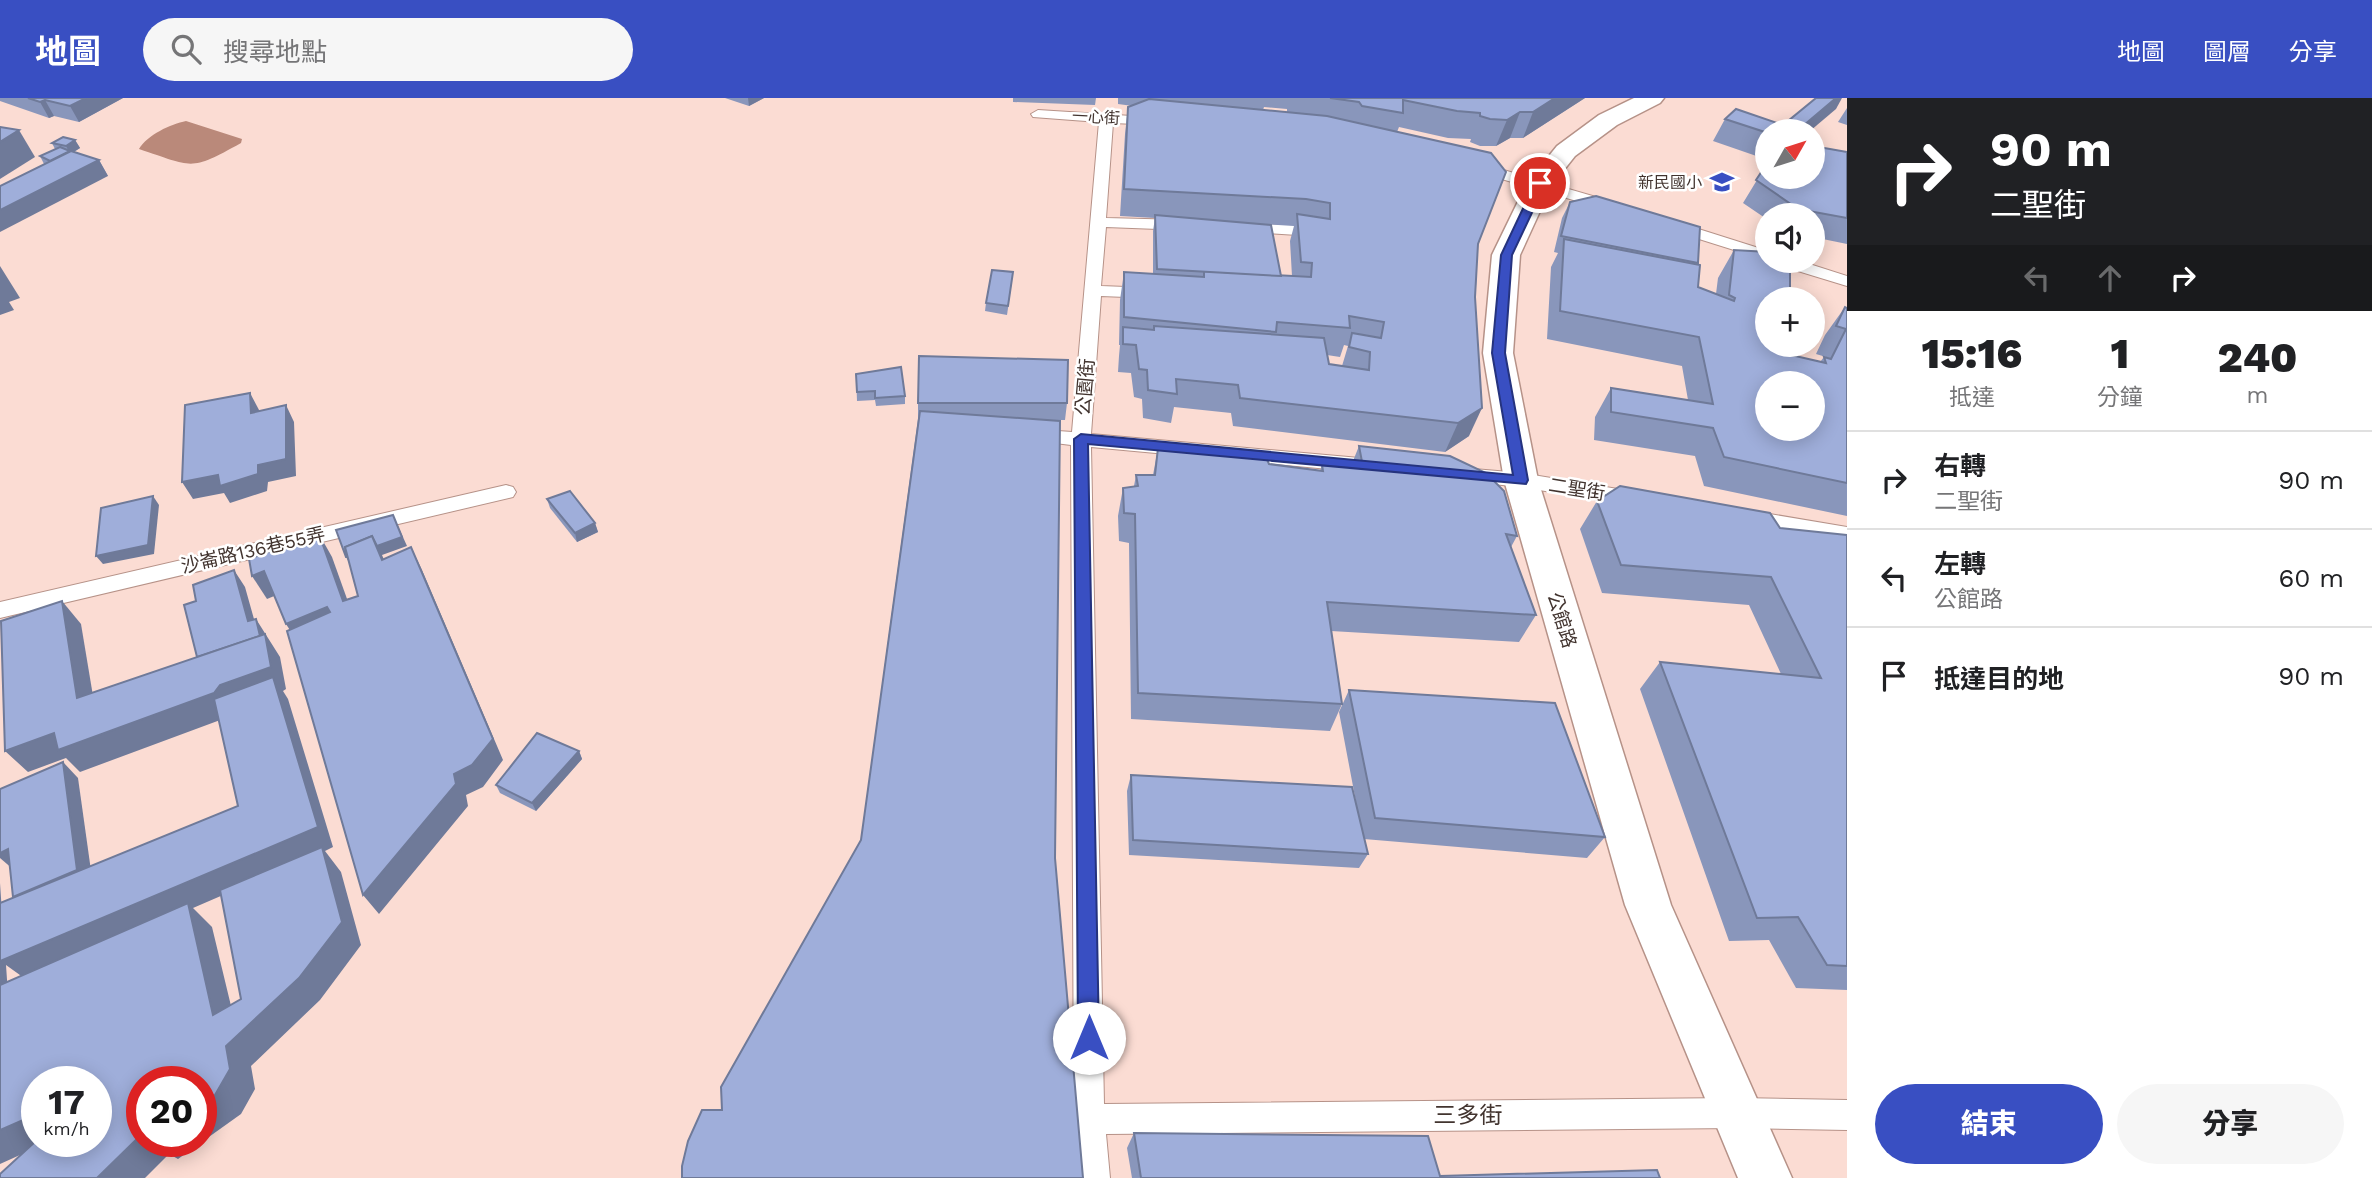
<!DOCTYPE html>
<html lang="zh-TW">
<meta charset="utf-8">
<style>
:root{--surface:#fff;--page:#f6f6f6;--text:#202124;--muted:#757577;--line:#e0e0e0;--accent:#394fc2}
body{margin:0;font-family:"Work Sans","Noto Sans TC",sans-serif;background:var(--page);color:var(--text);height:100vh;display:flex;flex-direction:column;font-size:26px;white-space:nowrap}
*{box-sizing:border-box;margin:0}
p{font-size:23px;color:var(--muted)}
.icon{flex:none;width:38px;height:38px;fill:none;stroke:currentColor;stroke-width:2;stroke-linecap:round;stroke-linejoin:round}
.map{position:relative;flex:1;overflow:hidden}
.drawer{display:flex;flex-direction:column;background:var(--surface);width:525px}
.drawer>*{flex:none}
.banner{background:#202124;color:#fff;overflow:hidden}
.needle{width:46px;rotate:51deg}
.fabs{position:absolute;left:1755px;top:21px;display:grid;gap:14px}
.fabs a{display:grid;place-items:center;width:70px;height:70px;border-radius:50%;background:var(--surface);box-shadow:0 4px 18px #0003;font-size:35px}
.speed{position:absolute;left:21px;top:968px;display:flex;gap:14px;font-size:35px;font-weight:700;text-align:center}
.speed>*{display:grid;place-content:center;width:91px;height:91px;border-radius:50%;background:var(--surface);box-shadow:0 4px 18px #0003;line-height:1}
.speed small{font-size:18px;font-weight:400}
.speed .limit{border:10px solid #d22;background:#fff;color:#111}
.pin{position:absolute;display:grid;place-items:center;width:60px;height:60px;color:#fff;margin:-30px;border:4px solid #fff;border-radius:50%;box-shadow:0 2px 7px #0007}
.me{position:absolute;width:77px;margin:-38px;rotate:0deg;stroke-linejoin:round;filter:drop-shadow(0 0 5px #0008)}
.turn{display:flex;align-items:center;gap:24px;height:147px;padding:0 28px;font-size:32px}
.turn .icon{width:91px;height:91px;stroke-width:2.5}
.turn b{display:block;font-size:49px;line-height:60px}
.lanes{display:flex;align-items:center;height:66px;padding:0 28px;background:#0003;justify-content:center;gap:35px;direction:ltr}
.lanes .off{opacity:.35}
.eta{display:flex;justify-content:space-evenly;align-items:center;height:119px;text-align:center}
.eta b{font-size:42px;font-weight:800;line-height:49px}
.button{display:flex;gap:14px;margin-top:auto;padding:14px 28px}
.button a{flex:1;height:80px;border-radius:42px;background:var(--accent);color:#fff;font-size:28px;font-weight:800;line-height:80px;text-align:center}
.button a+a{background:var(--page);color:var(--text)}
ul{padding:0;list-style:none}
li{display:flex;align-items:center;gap:21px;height:98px;padding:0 28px;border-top:2px solid var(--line)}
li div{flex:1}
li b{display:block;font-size:26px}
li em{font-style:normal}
header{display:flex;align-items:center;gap:42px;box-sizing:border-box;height:98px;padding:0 35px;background:var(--accent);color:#fff}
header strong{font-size:33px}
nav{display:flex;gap:38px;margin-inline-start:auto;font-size:24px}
.search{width:490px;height:63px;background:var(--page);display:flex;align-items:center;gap:18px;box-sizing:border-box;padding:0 24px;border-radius:38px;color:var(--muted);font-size:26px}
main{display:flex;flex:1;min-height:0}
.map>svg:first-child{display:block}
.water{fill:#ba897a}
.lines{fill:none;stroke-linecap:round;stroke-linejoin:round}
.service-casing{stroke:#b69288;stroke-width:2}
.minor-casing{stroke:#b69288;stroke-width:3}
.service{fill:#fff;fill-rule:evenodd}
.minor{fill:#fff;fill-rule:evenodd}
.wall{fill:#8996bb;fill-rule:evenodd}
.shaded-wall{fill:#6f7a99;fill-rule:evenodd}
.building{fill:#9faeda;stroke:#6f7a99;stroke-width:2;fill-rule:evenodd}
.route{fill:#394fc2;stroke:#25337e;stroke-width:2}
.labels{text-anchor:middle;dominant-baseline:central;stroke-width:5;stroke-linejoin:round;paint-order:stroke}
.far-street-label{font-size:16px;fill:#42342f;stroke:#fff}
.far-poi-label{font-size:16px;fill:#42342f;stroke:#fff;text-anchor:end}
.street-label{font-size:19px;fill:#42342f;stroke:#fff}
.near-street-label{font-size:23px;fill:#42342f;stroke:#fff}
</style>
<header>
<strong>地圖</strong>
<div class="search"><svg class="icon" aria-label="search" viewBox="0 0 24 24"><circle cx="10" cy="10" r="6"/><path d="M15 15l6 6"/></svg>搜尋地點</div>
<nav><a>地圖</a><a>圖層</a><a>分享</a></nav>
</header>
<main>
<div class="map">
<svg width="1847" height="1080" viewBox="0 0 1847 1080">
<rect width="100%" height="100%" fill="#fbdcd3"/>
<path class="water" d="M186,23l56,18 -1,4c-52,29 -47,24 -102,6 8,-14 32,-25 47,-28z"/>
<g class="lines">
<g class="service-casing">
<g id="service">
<polygon points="1038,12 1163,20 1163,26 1158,27 1113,25 1106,120 1184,122 1192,127 1184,132 1106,129 1101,188 1151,190 1160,195 1151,200 1101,198 1091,336 1382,362 1389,364 1392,369 1389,374 1382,376 1091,349 1104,1006 1736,1000 1847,1002 1847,1032 1736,1030 1106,1036 1110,1080 1078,1080 1074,1021 1071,347 1023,341 1020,337 1023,333 1030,331 1072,334 1099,24 1033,19 1031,16"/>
<polygon points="1476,64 1620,106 1622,109 1614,114 1471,72 1468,69 1471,66"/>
<polygon points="1670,122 1768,153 1769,163 1664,130 1662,127 1664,124"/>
<polygon points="1242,125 1313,128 1321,133 1313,138 1236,133 1234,130 1236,127"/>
<polygon points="1776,163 1800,163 1847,178 1847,188 1778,167"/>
<polygon points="1462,370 1521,375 1636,394 1643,396 1646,401 1643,406 1636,408 1521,389 1455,382 1452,377 1455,372"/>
<polygon points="506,387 513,389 516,394 513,399 0,520 0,504"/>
<polygon points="1746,412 1847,429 1847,443 1739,424 1736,419 1739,414"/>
</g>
</g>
<g class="minor-casing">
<polygon id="minor" points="1634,0 1664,0 1660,5 1617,27 1575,58 1552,87 1520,157 1513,255 1538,382 1671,807 1792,1080 1738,1080 1625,807 1504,382 1483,255 1492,157 1527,85 1557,48 1599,17"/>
</g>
<use href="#service" class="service"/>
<use href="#minor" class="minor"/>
</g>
<g class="wall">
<polygon points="0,0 123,0 79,24 54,18 49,20 0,3"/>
<polygon points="725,0 764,0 749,8"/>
<polygon points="1013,0 1096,0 1095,7 1013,4"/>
<path d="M1118,0h467l-62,40h-13l-14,8h-16l-10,-4 1,-3 -23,-1 -49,-11 -2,5 81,112 -9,192 -24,16 -212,-26 -2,-13 -57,-6 -3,16 -28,-5 -1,-19 -8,-2 -3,-24 -13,-1 1,-16 1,-11h-1l1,-45 4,-28 29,2v-43l2,-13 -35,-2 5,-82 3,-27 5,-1 -15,-2zM1264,9l23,2v3l-24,-2zM1262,126l32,2 -4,15 2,35h-11zM1344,247l4,1 -6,20 -13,-2 -2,-9 13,2z"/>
<polygon points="1847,10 1847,27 1838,24"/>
<polygon points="1836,11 1768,33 1768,62 1713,43 1725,21 1783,27"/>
<polygon points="75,42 80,50 74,54 99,62 108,78 44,66 40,58 55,51 52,45"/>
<polygon points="1847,54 1847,146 1813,139 1813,117 1768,117 1768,122 1743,105 1768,64"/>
<polygon points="1570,104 1698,165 1697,167 1698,189 1716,196 1718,180 1734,152 1768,201 1768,247 1775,247 1773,250 1774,253 1820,264 1824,259 1826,259 1816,256 1825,237 1845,209 1847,210 1847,418 1704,388 1695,358 1594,342 1595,319 1611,290 1688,302 1682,268 1547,241 1551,169 1558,155 1554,154 1562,120"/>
<polygon points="1012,183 1007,217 985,213 986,205"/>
<polygon points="856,276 905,298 905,306 876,308 875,302 857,303"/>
<polygon points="918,305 1067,305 1065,322 1040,322 1055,760 722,1012 861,742 918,321"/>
<polygon points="1359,348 1517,438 1511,449 1536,517 1519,544 1331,533 1342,606 1330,633 1131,621 1129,445 1119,443 1118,418 1123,390 1134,388 1136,377 1153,377 1158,350 1320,373 1322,367 1351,368"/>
<polygon points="547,401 595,425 598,434 577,444 550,410"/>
<polygon points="1597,403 1780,430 1847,437 1847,892 1796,890 1769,842 1729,843 1640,591 1660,564 1781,576 1749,507 1602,495 1580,431"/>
<polygon points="1349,592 1605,739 1587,760 1364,741 1368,756 1359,770 1129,757 1127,693 1131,677 1359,720 1339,614"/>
<polygon points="579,653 582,661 536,713 500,695 496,687"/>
<polygon points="1134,1035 1440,1078 1660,1080 1132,1080 1127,1050"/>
</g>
<g class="shaded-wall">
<polygon points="86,0 123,0 79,24 70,8"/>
<polygon points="748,0 764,0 749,8"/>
<polygon points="1555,0 1585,0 1523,40 1533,14"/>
<polygon points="1836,0 1842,0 1836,11 1810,33 1797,33"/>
<polygon points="45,2 54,18 49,20 40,4"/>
<polygon points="1520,14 1510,40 1496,48 1507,22"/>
<polygon points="19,32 35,59 0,81 0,44"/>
<polygon points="75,42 80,50 70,56 66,48"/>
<polygon points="99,62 108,78 0,134 0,112"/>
<polygon points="0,168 20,200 9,204 14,212 0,217"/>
<polygon points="250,295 259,312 260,332 251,315"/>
<polygon points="286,307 294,324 296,378 268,384 267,393 230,405 224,395 193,401 182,384 258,367"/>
<polygon points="1482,310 1469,338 1445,354 1458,325"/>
<polygon points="153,398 159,407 154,456 103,466 96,458"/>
<polygon points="393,417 407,448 382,457 394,485 351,468 346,459"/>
<polygon points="595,425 598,434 577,444 575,435"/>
<polygon points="319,436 332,459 356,526 343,503"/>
<polygon points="411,449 422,472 503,662 483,689 466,697 468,708 379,816 363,797 454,676"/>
<path d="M234,472l11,17 14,50 -3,-18 24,38 6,32 -3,2 5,8 45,148 -8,4 16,21 20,73 -41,55 -69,66 4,23 -14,25 -63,45 -9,-5 -24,24h-48l45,-44v7h59v-36l-195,-140 8,117 -14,-8v-191l5,75 313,-131 -87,-111 -151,56 -14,-14 -38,14 -23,-21 49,-18 160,-40 34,-72zM323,754l-85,183 -26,-108 -19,-19z"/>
<polygon points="264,473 279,496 267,501 252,478"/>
<polygon points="62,503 81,526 97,622 77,600"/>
<polygon points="327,509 340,532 300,548 286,526"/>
<polygon points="579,653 582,661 536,713 532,705"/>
<polygon points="63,664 78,680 93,787 31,813"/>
<polygon points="8,751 14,772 0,760 0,755"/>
<polygon points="37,1016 37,1043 51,1043 0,1066 0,1032"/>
</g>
<g class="building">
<polygon points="28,0 86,0 70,8 45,2 40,4"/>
<polygon points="1330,0 1555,0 1533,14 1520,14 1507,22 1490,21 1480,18 1480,15 1457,13 1403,2 1403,15 1362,8 1359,4"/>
<polygon points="1816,0 1836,0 1797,33 1768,33 1768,35 1725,21 1736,11 1783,27"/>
<polygon points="1149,1 1327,18 1491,55 1506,74 1478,146 1475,199 1482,310 1458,325 1240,300 1238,287 1176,281 1177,296 1148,292 1147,272 1139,271 1136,247 1123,246 1123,229 1154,232 1154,228 1324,240 1329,266 1369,272 1370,254 1349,249 1352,235 1381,240 1384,224 1349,218 1350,230 1277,224 1276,234 1124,219 1124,174 1204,179 1204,173 1311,179 1312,165 1301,164 1297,116 1330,121 1330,105 1306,101 1124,91 1128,9"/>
<polygon points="0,29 19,32 0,44"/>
<polygon points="63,39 75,42 66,48 52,45"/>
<polygon points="1813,48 1847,54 1847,120 1798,111 1756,82 1768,64 1768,79 1813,79"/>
<polygon points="60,49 70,53 50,63 40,58"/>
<polygon points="71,53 99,62 0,112 0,88"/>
<polygon points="1596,98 1700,129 1698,165 1561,138 1570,104"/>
<polygon points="1155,117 1271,127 1281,178 1157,171"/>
<path d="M1564,141l136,26 -2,22 36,14 1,-3 -6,-3 5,-45 34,2v9h22v38h-22v16l-10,-3 10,23v10h3l3,6 52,12 -2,-6 7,2 15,-30 -10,-3 9,-19 2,1v175l-123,-26 -11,-29 -102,-16v-24l102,16 -14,-67 -139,-26zM1768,285h45v46h-45z"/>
<polygon points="992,172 1013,174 1008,208 986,205"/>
<polygon points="919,258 1068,262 1067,305 918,305"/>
<polygon points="901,269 905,298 875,300 875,293 857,294 856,276"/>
<polygon points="250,295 251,315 286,307 286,361 258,367 258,376 220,388 218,377 182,384 185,307"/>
<polygon points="920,313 1060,323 1055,760 1083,1080 682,1080 682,1068 688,1043 702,1012 722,1012 721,989 861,742"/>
<polygon points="1359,348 1450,358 1486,375 1504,393 1517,438 1506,436 1536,517 1327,504 1342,606 1138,595 1135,416 1124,415 1123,390 1138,388 1136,377 1155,377 1158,350 1265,357 1269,366 1323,373 1322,367 1363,369"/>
<polygon points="1620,388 1770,415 1780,430 1847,437 1847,868 1827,867 1798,819 1757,820 1660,564 1821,580 1771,479 1621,467 1597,403"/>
<polygon points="570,393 595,425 575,435 547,401"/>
<polygon points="153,398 148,447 96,458 101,410"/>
<polygon points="393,417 402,439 377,448 372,438 345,449 347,459 346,459 336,432"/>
<polygon points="319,436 343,503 358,498 345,449 372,438 382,462 411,449 493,641 472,667 454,676 456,686 363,797 287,533 330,514 327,509 286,526 264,473 252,478 249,461"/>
<polygon points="234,472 248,523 256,521 260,538 197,559 184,507 196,503 193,487"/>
<polygon points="62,503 77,600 265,536 271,569 220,587 214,595 58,652 54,635 5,653 1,523"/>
<polygon points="273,579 318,729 0,863 0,805 238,708 214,601"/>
<polygon points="1349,592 1555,605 1605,739 1375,720"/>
<polygon points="537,635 579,653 532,705 496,687"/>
<polygon points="63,664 77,772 13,799 8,751 0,755 0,691"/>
<polygon points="1131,677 1352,689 1368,756 1133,742"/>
<polygon points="322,749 342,824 299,880 226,948 230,971 215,997 201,1007 201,984 142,984 142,1036 97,1080 0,1080 0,1076 37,1042 96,1043 96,984 37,984 37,1016 0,1032 0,887 188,805 213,917 241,901 220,792"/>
<polygon points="1134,1035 1428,1038 1440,1078 1657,1072 1660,1080 1141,1080"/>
</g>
<polygon class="route" points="1540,82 1546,85 1512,157 1505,255 1528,382 1526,386 1088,346 1099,940 1096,947 1089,950 1081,947 1078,940 1074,341 1081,336 1513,377 1492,255 1501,157 1535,85"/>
<defs>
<g id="school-bare" transform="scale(1.89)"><path d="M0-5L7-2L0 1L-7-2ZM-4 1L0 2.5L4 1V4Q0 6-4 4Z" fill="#394fc2" stroke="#fff" stroke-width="2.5" paint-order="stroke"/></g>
</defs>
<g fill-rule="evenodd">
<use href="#school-bare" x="1722" y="84"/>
</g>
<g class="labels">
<g class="far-street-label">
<text transform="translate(1096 19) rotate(3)">一心街</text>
</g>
<g class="far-poi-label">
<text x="1702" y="84">新民國小</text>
</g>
<g class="street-label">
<text transform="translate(1085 289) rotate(-85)">公園街</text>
<text transform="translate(1577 391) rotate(9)">二聖街</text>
<text transform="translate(253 452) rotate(-13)">沙崙路136巷55弄</text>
<text transform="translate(1562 522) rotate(73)">公館路</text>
</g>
<g class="near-street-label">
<text x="1468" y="1017">三多街</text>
</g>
</g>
</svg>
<div class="fabs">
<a><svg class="needle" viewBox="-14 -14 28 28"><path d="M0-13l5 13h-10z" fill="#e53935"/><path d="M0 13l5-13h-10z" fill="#757577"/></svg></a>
<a><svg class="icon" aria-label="sound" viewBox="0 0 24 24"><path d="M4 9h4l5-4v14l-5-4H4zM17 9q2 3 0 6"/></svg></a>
<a>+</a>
<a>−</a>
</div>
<div class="speed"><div>17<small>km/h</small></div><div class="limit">20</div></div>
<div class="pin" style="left:1540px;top:85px;background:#d93025"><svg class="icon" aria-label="arrive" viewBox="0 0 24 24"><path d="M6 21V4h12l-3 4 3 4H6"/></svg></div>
<svg class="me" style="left:1089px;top:940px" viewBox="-20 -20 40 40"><circle r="19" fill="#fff"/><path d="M0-13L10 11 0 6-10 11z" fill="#394fc2"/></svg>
</div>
<section class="drawer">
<div class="banner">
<div class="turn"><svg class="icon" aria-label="right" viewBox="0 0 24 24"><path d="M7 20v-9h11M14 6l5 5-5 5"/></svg><div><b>90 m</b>二聖街</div></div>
<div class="lanes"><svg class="icon off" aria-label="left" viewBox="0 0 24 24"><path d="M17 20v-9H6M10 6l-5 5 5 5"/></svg><svg class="icon off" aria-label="ahead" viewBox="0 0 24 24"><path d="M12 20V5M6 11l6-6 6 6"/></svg><svg class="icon" aria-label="right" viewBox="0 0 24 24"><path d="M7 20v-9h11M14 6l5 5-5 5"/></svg></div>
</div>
<div class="eta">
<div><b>15:16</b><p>抵達</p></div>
<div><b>1</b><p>分鐘</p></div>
<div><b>240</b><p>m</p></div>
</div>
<ul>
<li><svg class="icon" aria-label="right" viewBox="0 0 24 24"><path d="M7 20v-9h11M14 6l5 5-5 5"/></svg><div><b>右轉</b><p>二聖街</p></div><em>90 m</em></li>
<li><svg class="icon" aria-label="left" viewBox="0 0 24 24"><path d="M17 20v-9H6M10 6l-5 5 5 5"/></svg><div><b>左轉</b><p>公館路</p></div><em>60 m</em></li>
<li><svg class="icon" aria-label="arrive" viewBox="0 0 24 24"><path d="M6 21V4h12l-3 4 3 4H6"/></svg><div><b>抵達目的地</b></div><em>90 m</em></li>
</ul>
<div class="button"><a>結束</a><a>分享</a></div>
</section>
</main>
